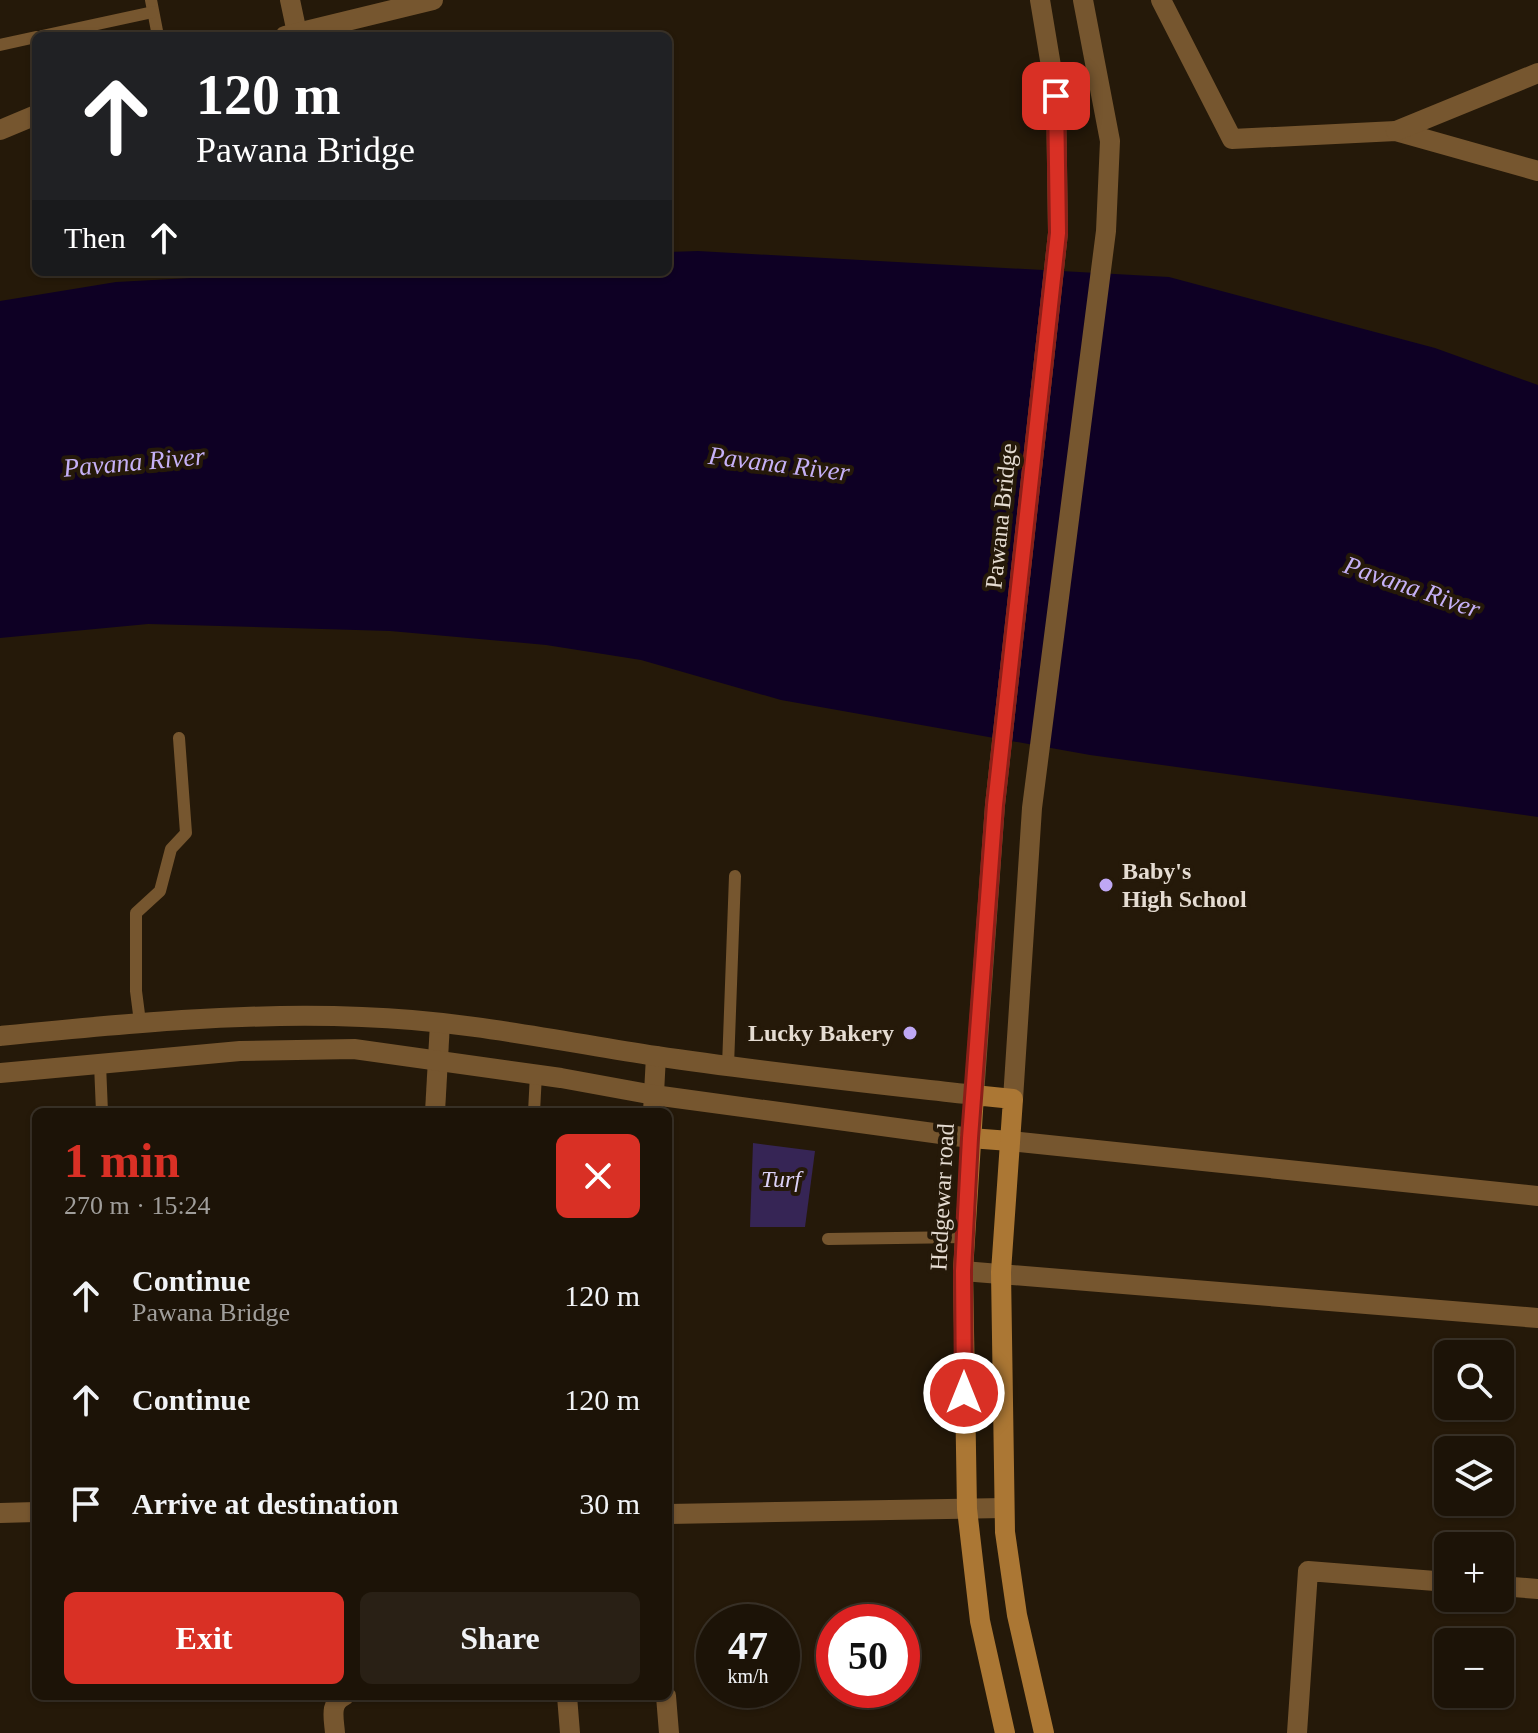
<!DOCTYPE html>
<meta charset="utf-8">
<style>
:root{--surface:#1c1307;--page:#292015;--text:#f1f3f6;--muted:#a09e9b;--line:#3a3228;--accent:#d93025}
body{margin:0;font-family:"Times New Roman",serif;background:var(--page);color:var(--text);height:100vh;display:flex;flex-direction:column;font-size:30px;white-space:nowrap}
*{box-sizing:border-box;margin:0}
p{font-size:26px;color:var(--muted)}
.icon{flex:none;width:44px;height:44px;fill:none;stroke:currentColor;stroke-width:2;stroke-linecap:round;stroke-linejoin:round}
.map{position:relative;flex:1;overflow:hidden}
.drawer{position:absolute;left:32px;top:1108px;width:640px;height:592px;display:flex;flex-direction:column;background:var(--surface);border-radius:12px;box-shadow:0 2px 6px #0004,0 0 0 2px var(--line)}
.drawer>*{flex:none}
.guide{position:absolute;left:32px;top:32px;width:640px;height:244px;border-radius:12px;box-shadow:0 2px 6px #0004,0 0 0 2px var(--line);background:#202124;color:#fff;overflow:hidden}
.tools{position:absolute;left:1434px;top:1340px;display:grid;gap:16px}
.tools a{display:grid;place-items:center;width:80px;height:80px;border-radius:12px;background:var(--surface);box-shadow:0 2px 6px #0004,0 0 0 2px var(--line);font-size:40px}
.speed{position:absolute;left:696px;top:1604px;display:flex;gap:16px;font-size:40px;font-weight:700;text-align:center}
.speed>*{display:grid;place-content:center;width:104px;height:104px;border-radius:50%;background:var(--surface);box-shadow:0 2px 6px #0004,0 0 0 2px var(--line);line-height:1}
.speed small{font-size:20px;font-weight:400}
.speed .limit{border:12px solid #d22;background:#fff;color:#111}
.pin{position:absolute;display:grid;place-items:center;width:68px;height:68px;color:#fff;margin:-34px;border-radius:16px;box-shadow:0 4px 12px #0006}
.me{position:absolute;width:88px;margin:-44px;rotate:0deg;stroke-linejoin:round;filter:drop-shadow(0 0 6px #0008)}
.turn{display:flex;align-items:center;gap:28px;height:168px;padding:0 32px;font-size:36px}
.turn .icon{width:104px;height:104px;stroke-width:2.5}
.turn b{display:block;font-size:56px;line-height:68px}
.then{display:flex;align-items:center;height:76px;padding:0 32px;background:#0003;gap:16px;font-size:30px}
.round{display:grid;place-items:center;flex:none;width:84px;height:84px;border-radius:12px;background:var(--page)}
.headline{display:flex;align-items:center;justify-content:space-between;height:136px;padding:0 32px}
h1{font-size:48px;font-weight:700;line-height:60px;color:var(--accent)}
.cta{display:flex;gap:16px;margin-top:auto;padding:16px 32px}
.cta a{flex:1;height:92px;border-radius:12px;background:var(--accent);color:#fff;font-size:32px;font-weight:700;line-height:92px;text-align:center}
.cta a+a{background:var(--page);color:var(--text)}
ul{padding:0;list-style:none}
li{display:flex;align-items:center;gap:24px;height:104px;padding:0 32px}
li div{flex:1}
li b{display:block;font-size:30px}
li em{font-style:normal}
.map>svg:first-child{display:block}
.green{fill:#362555}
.water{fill:#0e0024}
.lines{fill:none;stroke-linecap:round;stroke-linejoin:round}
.service{stroke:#76562f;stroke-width:12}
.minor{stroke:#76562f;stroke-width:20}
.tertiary{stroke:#76562f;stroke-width:20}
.secondary{stroke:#ab7734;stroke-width:20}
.route-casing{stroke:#8d1f18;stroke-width:20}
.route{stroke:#d93025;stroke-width:14}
.poi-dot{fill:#bfa8f4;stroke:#251909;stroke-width:3}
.labels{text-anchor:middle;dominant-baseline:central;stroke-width:8;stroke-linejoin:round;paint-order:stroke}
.street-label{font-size:24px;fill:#e5dcd2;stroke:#251909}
.poi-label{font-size:24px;font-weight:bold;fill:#e5dcd2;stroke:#251909;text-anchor:start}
.park-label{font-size:24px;font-style:italic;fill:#dcd2f6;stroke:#251909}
.water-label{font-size:26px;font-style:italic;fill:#c6b1f7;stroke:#251909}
</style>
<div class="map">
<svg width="1538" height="1733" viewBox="0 0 1538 1733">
<rect width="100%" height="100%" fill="#251909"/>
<polygon class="green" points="753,1143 815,1151 805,1227 750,1227"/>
<polygon class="water" points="698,251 1169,277 1435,348 1538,385 1538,817 1090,755 781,700 641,660 546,645 390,631 148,624 0,638 0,301 116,282 304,272 668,272 668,252"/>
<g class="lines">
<g class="service">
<polyline points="151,0 158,36"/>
<polyline points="42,36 153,12"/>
<polyline points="0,45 36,37"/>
<polyline points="140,1022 136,991 136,913 160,891 171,849 186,833 179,738"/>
<polyline points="100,1064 102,1112"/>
<polyline points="728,1066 735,876"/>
<polyline points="534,1112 536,1074"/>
<polyline points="828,1239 965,1237"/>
</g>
<g class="minor">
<polyline points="290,0 297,33"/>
<polyline points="1161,0 1232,139 1396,131 1538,171"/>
<polyline points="285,36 433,0"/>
<polyline points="0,130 36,115"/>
<polyline points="1396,131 1538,73"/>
<polyline points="435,1112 440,1023"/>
<polyline points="653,1112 656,1056"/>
<polyline points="1010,1141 1538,1196"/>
<polyline points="963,1271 1538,1318"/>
<polyline points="0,1513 36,1512"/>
<polyline points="668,1514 1004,1508"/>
<polyline points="1500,1586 1538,1589"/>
<polyline points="567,1696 570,1733"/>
<polyline points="666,1696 669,1733"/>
<path d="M335,1733c-1,-14 -6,-30 9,-37"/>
<polyline points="1297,1733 1308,1571 1448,1582"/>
</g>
<g class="tertiary">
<path d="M0,1036c121,-12 241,-24 362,-19 99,3 197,24 294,39 106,16 212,27 318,39l21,-290 63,-572 -2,-137 -16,-96"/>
<polyline points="0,1073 240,1051 354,1049 561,1078 654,1095 970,1138"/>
<polyline points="1013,1099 1032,808 1106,231 1110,141 1083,0"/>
</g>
<g class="secondary">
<polyline points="970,1138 1010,1141"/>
<polyline points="1005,1733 980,1621 967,1509 963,1271 974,1095 1013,1099 1001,1272 1005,1532 1017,1615 1044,1733"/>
</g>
</g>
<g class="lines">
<g class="route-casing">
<polyline id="route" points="964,1393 963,1271 970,1138 995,805 1058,233 1056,96"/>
</g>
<use href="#route" class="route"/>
</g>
<g class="poi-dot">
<circle cx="1106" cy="885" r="8"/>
<circle cx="910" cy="1033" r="8"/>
</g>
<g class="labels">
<g class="street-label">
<text transform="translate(1001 516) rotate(-84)">Pawana Bridge</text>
<text transform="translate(942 1197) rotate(-87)">Hedgewar road</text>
</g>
<g class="poi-label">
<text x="1122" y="871">Baby's<tspan x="1122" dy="28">High School</tspan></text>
<text x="894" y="1033" text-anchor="end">Lucky Bakery</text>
</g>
<g class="park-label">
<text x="781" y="1179">Turf</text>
</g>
<g class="water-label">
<text transform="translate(134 462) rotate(-5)">Pavana River</text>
<text transform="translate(779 464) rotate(7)">Pavana River</text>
<text transform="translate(1412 587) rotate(19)">Pavana River</text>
</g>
</g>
</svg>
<div class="tools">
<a><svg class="icon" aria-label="search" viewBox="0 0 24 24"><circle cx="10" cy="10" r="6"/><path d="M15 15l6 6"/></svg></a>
<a><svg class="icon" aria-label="layers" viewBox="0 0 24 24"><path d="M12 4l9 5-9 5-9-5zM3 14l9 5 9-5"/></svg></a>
<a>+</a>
<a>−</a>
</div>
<div class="speed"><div>47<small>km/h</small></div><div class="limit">50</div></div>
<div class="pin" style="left:1056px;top:96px;background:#d93025"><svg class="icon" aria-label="arrive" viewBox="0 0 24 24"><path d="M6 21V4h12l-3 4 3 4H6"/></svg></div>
<svg class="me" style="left:964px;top:1393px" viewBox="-20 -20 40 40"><circle r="17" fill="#d93025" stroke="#fff" stroke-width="3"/><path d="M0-11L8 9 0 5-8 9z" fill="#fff"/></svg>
<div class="guide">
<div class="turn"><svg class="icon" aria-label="ahead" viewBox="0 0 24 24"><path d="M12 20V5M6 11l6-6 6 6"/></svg><div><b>120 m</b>Pawana Bridge</div></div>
<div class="then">Then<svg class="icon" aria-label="ahead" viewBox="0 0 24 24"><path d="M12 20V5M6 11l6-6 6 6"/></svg></div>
</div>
<section class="drawer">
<div class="headline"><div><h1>1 min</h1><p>270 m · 15:24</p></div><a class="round" style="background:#d93025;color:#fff"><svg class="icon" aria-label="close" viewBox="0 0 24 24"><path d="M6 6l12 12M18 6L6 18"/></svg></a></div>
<ul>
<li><svg class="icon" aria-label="ahead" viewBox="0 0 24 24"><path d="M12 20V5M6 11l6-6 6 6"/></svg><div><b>Continue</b><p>Pawana Bridge</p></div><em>120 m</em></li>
<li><svg class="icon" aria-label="ahead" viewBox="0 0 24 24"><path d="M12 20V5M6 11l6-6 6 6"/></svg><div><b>Continue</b></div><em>120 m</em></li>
<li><svg class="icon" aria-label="arrive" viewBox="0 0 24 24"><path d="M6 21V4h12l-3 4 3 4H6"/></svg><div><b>Arrive at destination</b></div><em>30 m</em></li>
</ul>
<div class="cta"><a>Exit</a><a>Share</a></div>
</section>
</div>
